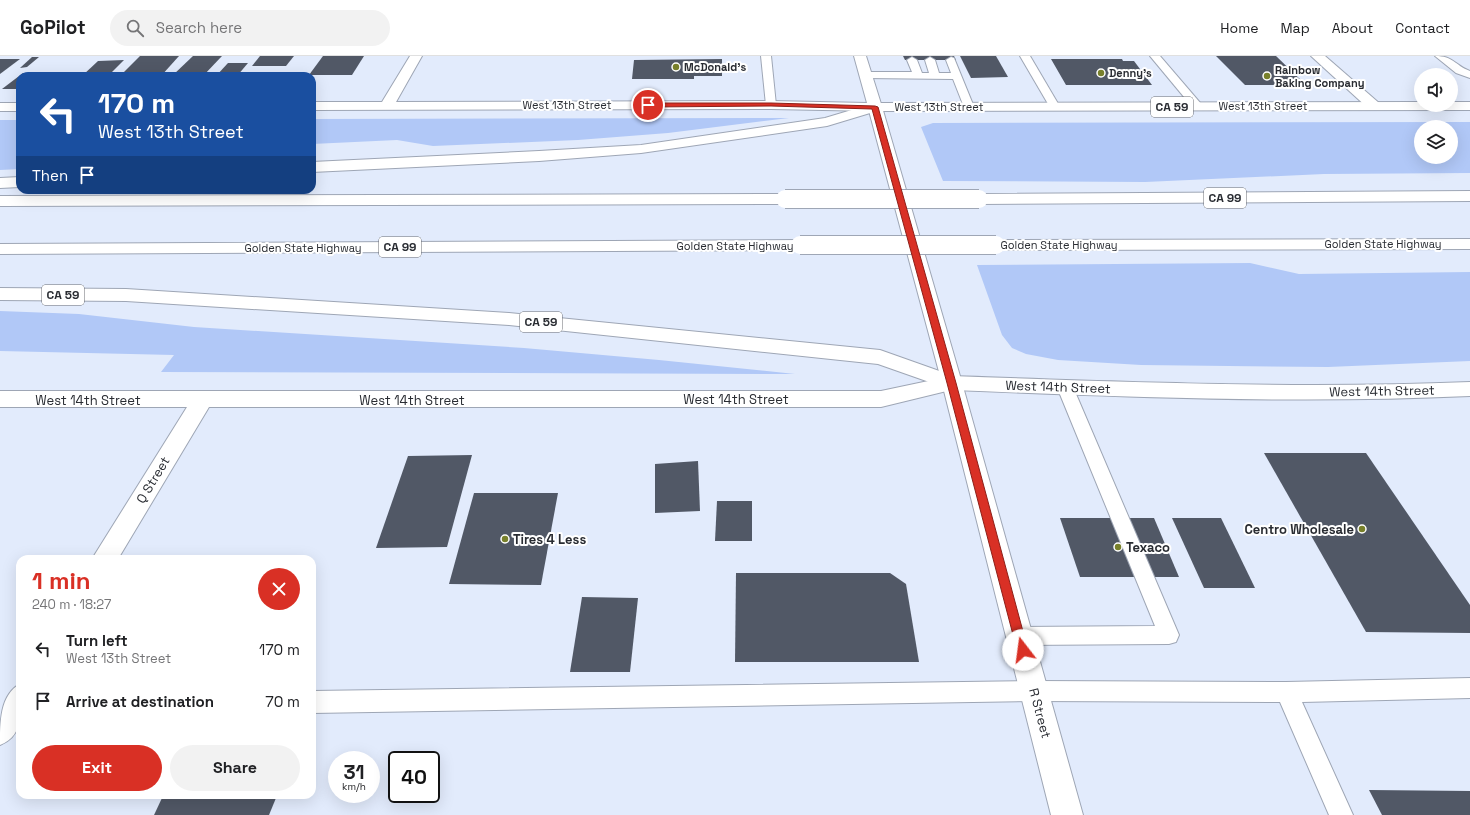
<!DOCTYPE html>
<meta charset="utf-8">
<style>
:root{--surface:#fff;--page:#f2f2f2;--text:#202124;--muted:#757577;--line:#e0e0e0;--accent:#d93025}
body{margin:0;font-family:"Space Grotesk",sans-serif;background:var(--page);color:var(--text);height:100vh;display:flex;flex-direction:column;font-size:15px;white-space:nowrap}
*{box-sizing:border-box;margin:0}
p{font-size:13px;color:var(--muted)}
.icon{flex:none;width:22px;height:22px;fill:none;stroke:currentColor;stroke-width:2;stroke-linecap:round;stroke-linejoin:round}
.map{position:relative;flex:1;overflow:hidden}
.sheet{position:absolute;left:16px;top:499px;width:300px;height:244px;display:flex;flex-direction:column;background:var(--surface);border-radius:12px;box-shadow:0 4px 16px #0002}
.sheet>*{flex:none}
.hud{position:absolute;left:16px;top:16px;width:300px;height:122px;border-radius:12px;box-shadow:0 4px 16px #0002;background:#1a4fa0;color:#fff;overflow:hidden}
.tools{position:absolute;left:1414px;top:12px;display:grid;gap:8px}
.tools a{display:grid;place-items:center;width:44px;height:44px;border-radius:50%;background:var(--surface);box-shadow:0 4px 16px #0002;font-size:20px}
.speed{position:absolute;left:328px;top:695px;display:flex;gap:8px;font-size:20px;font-weight:700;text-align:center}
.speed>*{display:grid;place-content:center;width:52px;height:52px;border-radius:50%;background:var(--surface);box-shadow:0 4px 16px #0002;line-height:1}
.speed small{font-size:10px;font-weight:400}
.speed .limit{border:2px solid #111;border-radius:6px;background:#fff;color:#111}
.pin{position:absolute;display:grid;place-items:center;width:34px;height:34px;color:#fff;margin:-17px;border:2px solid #fff;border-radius:50%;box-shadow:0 1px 4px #0007}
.me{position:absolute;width:44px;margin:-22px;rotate:345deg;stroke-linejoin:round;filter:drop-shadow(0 0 3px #0008)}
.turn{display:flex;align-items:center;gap:14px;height:84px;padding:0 16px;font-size:18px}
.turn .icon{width:52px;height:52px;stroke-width:2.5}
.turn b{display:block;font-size:28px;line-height:34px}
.then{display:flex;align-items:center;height:38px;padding:0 16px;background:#0003;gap:8px;font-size:15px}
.round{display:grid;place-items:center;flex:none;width:42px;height:42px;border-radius:21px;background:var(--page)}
.head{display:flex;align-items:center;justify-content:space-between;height:68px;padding:0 16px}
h1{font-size:24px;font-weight:700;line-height:30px;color:var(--accent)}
.cta{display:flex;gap:8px;margin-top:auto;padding:8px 16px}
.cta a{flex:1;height:46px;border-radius:24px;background:var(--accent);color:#fff;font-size:16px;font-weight:700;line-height:46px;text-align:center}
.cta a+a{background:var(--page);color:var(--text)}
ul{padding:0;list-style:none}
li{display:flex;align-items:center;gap:12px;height:52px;padding:0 16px}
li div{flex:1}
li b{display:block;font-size:15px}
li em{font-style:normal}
header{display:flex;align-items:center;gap:24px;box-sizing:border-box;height:56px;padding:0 20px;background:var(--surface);border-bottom:1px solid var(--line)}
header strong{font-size:19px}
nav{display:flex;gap:22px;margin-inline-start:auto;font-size:14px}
.search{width:280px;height:36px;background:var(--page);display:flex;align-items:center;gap:10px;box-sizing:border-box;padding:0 14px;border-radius:22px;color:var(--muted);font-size:15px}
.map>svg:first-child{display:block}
.green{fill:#b1c8f7;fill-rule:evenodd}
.building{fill:#515866}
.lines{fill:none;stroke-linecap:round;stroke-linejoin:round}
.service-casing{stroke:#9ea6b5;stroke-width:2}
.minor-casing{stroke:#9ea6b5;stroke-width:2}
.tertiary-casing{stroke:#9ea6b5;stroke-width:2}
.primary-casing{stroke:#9ea6b5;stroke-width:2}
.motorway-casing{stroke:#9ea6b5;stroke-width:2}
.service{fill:#fff;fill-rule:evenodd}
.minor{fill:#fff;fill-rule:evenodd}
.tertiary{fill:#fff;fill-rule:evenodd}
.primary{fill:#fff;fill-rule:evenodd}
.motorway{fill:#fff;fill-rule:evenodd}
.motorway-bridge-casing{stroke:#9ea6b5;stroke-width:20;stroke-linecap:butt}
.motorway-bridge{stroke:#fff;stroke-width:18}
.route{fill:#d93025;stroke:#8d1f18}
.poi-dot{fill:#78802b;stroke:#fff;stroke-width:1.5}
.labels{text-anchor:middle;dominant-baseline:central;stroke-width:4;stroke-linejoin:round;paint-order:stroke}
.far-poi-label{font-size:11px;font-weight:bold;fill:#292c32;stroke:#fff;text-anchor:start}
.far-street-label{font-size:11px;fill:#292c32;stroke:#fff}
.shield{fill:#fff;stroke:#696b70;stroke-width:1}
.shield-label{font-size:12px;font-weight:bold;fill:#292c32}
.street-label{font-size:13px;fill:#292c32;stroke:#fff}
.poi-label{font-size:13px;font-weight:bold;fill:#292c32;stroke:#fff;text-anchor:start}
</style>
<header>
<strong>GoPilot</strong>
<div class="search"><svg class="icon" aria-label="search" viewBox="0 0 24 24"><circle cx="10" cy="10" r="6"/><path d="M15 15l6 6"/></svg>Search here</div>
<nav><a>Home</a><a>Map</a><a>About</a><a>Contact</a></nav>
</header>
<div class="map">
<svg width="1470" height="759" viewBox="0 0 1470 759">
<rect width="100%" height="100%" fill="#e2ebfc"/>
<g class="green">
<polygon points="789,62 668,77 578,84 433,90 397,84 312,88 312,63"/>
<polygon points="0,64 20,64 20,113 0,114"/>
<path d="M1470,66v51l-146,1 -179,8 -202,-1 -22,-54 12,-4zM1421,71h30v30h-30z"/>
<polygon points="1250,207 1299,218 1470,216 1470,305 1328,311 1141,309 1058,304 1026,298 1012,292 1002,279 977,209"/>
<polygon points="0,255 79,258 194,271 524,292 659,304 795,318 161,316 174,299 0,295"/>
</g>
<g class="building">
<polygon points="140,0 179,0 161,20 120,20"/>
<polygon points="193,0 222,0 203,20 172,20"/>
<polygon points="260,0 294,0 286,10 252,10"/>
<polygon points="323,0 364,0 352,19 309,19"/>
<polygon points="903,0 954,0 956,4 905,4"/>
<polygon points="960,0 996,0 1008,21 971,22"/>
<polygon points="1216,0 1276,0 1306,29 1245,29"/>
<polygon points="32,1 39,1 27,11 20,12"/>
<polygon points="0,3 20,3 0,18"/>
<polygon points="722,3 722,20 694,20 694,23 632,23 634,4"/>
<polygon points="1051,3 1122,3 1123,5 1134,5 1152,29 1066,29"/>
<polygon points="124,4 108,20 82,20 98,5"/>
<polygon points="228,7 248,7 237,20 216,20"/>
<polygon points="23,17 46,17 43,20 20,20 20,33 2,33"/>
<polygon points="1264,397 1366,397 1470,549 1470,577 1366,576"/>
<polygon points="472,399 447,491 376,492 408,400"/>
<polygon points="698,405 700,455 655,457 655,408"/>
<polygon points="474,437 558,437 541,529 449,528"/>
<polygon points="717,445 752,445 752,485 715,485"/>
<polygon points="1060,462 1154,462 1179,521 1080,521"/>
<polygon points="1172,462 1221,462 1255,532 1204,532"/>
<polygon points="736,517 890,517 906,528 919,606 735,606"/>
<polygon points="582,541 638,542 630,616 570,616"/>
<polygon points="1369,734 1470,735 1470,759 1382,759"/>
<polygon points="162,742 276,742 269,759 154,759"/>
</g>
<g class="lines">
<g class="service-casing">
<g id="service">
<polygon points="761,0 771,0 776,49 771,52 766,49"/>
<polygon points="1020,0 1030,0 1060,51 1059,53 1051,53"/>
<polygon points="1150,0 1160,0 1202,49 1203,51 1202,53 1194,53"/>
<path d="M1435,0c19,0 19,9 35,15v7l-14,-5z"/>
<polygon points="912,1 917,4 922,17 929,17 925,4 930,1 935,4 939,17 951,17 946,4 951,1 954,2 974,51 973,53 965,53 964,51 953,23 865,22 860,19 865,16 912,16 907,4"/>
<polygon points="1065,325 1071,327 1073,331 1179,579 1176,586 1169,588 1019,589 1012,587 1009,580 1012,573 1019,571 1155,570 1057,331 1059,327"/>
<polygon points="1470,622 1470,642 1302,646 1353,759 1329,759 1280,646 1034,645 312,657 312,635 1034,625 1286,626"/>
</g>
</g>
<g class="minor-casing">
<g id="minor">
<polygon points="410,0 422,0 396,46 771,45 867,47 854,0 866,0 882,51 880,54 875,55 771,53 312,54 312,46 382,46"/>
<polygon points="1311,0 1325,0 1379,47 1381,50 1379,53 1374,54 1369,53"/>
<rect x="0" y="47" width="20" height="8"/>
<polygon points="952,320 959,322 962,327 959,332 881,351 209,351 118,503 92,503 187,351 0,351 0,335 881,335"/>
<path d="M20,628c0,24 6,51 -20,61 0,-23 0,-50 20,-61z"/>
</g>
</g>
<g class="tertiary-casing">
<polygon id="tertiary" points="875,47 880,48 882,51 962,327 1083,759 1051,759 942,327 868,51 870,48"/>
</g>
<g class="primary-casing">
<g id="primary">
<polygon points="1421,46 1421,49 1451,49 1451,46 1470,46 1470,54 875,55 870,54 868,51 870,48 875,47"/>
<path d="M952,320c173,6 345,13 518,6v14c-173,8 -345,1 -518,-6l-7,-2 -3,-5 3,-5z"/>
</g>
</g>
<g class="motorway-casing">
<g id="motorway">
<polygon points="875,47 880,48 882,51 880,54 827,70 641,97 539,105 312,116 312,106 539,95 641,89 825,62"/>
<polygon points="20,121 20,131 0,132 0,122"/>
<polygon points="1470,135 1470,145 979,148 973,146 971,143 973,140 979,138"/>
<polygon points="785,138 791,140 793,143 791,146 785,148 0,150 0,140"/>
<polygon points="1470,183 1470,193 996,194 990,193 987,189 990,185 996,184"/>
<polygon points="800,184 806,185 809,189 806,193 800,194 0,198 0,188"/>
<polygon points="0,232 126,233 509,257 880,294 959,322 962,327 959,332 952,334 878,308 509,269 126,245 0,244"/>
</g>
</g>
<use href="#service" class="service"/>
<use href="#minor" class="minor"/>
<use href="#tertiary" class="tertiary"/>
<use href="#primary" class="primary"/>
<use href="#motorway" class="motorway"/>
<g class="motorway-bridge-casing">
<g id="motorway-bridge">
<polyline points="785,143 979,143"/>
<polyline points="800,189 996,189"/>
</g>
</g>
<use href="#motorway-bridge" class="motorway-bridge"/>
</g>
<polygon class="route" points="771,47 875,50 878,51 956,327 1028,594 1027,598 1023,599 1019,598 1017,594 947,327 872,53 771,50 648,51 645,49 648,47"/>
<g class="poi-dot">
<circle cx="676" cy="11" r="4"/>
<circle cx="1101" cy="17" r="4"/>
<circle cx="1267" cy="20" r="4"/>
<circle cx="1362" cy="473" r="4"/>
<circle cx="505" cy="483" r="4"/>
<circle cx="1118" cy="491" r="4"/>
</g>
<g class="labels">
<g class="far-poi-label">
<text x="684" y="11">McDonald's</text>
<text x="1275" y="14">Rainbow<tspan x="1275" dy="13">Baking Company</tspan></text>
<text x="1109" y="17">Denny's</text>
</g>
<g class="far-street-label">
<text x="567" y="49">West 13th Street</text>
<text x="1263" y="50">West 13th Street</text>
<text x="939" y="51">West 13th Street</text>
<text x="1383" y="188">Golden State Highway</text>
<text x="1059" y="189">Golden State Highway</text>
<text x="735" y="190">Golden State Highway</text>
<text x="303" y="192">Golden State Highway</text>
</g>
<g class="shield">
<rect x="1151" y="41" width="42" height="20" rx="3"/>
<rect x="1204" y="132" width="42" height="20" rx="3"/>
<rect x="379" y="181" width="42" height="20" rx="3"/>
<rect x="42" y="229" width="42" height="20" rx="3"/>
<rect x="520" y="256" width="42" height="20" rx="3"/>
</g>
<g class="shield-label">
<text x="1172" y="51">CA 59</text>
<text x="1225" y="142">CA 99</text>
<text x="400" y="191">CA 99</text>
<text x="63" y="239">CA 59</text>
<text x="541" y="266">CA 59</text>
</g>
<g class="street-label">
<text transform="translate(1058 331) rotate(2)">West 14th Street</text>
<text transform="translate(1382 335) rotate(-1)">West 14th Street</text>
<text x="736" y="343">West 14th Street</text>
<text x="88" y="344">West 14th Street</text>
<text x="412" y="344">West 14th Street</text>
<text transform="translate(153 424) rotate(-59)">Q Street</text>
<text transform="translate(1040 657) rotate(75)">R Street</text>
</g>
<g class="poi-label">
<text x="1354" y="473" text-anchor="end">Centro Wholesale</text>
<text x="513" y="483">Tires 4 Less</text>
<text x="1126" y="491">Texaco</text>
</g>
</g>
</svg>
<div class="tools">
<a><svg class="icon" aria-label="sound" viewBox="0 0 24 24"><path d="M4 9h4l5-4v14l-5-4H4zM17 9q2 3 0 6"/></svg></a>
<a><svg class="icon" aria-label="layers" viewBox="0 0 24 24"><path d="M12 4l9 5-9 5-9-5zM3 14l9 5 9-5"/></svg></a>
</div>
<div class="speed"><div>31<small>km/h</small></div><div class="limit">40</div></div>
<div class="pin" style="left:648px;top:49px;background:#d93025"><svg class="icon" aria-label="arrive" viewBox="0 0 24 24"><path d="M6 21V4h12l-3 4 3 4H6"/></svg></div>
<svg class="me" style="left:1023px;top:594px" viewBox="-20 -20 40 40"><circle r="19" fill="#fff"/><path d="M0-13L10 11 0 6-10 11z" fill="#d93025"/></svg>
<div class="hud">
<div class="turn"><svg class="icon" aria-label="left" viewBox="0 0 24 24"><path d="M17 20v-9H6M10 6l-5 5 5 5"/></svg><div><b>170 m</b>West 13th Street</div></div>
<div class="then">Then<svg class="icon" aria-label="arrive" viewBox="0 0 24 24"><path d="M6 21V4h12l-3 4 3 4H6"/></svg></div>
</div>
<section class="sheet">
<div class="head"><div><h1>1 min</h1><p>240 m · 18:27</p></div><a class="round" style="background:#d93025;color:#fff"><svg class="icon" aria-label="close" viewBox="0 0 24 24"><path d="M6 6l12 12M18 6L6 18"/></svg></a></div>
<ul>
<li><svg class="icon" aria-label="left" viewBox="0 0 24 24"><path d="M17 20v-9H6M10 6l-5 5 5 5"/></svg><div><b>Turn left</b><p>West 13th Street</p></div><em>170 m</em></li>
<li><svg class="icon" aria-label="arrive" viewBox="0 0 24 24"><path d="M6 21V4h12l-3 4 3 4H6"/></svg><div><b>Arrive at destination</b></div><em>70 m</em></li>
</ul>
<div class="cta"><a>Exit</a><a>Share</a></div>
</section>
</div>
